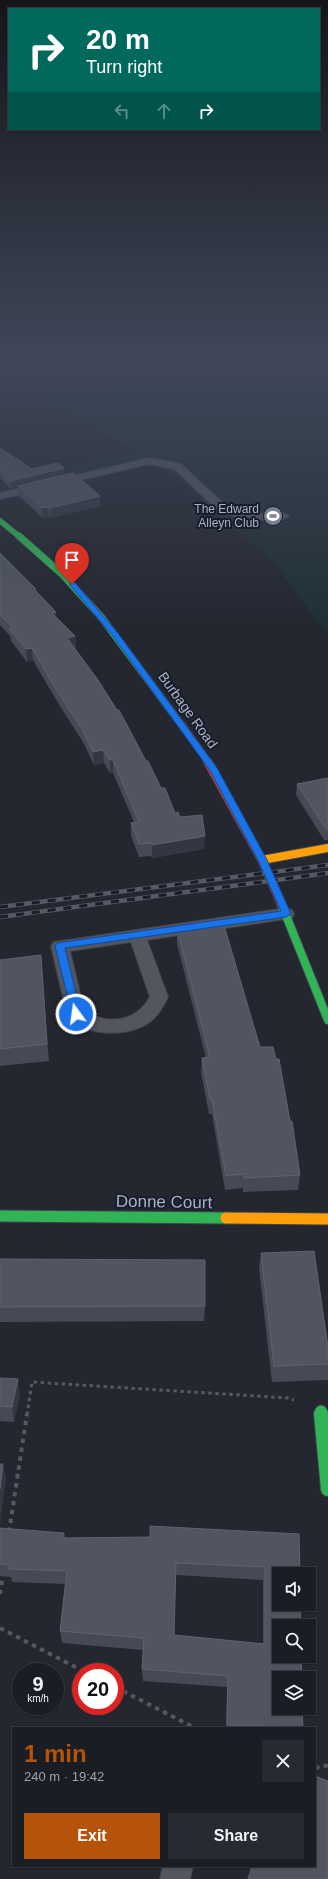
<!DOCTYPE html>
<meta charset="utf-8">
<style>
:root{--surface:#1b1d24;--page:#282a31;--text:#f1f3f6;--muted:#a0a2a6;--line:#393b41;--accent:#b45309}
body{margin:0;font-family:Helvetica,sans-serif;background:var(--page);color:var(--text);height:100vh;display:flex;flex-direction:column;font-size:15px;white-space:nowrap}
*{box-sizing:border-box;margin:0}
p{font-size:13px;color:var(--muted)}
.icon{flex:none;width:22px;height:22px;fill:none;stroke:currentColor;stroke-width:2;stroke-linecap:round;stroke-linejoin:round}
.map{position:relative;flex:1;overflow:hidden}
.side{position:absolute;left:12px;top:1727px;width:304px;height:140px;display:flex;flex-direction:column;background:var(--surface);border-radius:0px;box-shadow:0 1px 3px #0004,0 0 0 1px var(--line)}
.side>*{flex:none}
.banner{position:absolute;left:8px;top:8px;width:312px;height:122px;border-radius:0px;box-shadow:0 1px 3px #0004,0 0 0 1px var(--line);background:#00695c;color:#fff;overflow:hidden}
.controls{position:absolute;left:272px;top:1567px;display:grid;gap:8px}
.controls a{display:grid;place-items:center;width:44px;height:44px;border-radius:0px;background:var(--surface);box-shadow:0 1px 3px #0004,0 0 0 1px var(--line);font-size:20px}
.speed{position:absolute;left:12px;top:1663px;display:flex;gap:8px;font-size:20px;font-weight:700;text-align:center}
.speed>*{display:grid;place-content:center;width:52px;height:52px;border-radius:50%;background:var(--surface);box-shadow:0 1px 3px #0004,0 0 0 1px var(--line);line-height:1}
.speed small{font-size:10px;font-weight:400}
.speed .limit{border:6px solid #d22;background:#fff;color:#111}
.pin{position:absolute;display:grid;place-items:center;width:34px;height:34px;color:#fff;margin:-41px -17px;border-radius:50% 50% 50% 0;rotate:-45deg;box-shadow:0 0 4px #0007}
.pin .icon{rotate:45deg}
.me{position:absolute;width:44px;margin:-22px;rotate:346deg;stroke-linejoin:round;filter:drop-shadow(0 0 3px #0008)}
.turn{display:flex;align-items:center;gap:14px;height:84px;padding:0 12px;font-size:18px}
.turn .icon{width:52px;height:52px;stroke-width:2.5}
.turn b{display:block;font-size:28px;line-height:34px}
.lanes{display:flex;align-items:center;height:38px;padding:0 12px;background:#0003;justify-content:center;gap:20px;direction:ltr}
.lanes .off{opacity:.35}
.round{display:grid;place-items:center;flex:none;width:42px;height:42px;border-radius:0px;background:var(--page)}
.headline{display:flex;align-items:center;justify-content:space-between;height:68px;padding:0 12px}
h1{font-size:24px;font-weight:700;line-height:30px;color:var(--accent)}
.button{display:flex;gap:8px;margin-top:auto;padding:8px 12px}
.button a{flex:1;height:46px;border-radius:0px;background:var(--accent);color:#fff;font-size:16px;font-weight:700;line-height:46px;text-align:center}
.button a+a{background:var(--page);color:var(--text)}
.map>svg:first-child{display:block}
.green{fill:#213036}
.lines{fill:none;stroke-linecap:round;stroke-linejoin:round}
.lane-casing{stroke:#41444d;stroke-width:2}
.fast-far4-casing{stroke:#41444d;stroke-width:6}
.fast-far3-casing{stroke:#41444d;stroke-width:8}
.fast-far2-casing{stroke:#41444d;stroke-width:10}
.fast-far1-casing{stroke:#41444d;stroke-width:13}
.fast-casing{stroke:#41444d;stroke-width:16}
.slow-far1-casing{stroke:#41444d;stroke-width:10}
.slow-casing{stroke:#41444d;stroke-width:13}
.jam-far1-casing{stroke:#41444d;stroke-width:8}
.jam-casing{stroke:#41444d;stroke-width:10}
.path-far1{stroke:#555861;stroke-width:3;stroke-dasharray:3.5 3.5;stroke-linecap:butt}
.path{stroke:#555861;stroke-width:4;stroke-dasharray:4.5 4.5;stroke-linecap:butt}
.lane{fill:#52565f;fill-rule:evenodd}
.fast-far4{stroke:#30b455;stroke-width:5.5}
.fast-far3{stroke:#30b455;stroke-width:7}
.fast-far2{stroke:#30b455;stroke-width:8}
.fast-far1{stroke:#30b455;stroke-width:11}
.fast{stroke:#30b455;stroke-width:14}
.slow-far1{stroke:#ff9f0a;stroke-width:8}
.slow{stroke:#ff9f0a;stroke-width:11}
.jam-far1{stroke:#e5322d;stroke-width:7}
.jam{stroke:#e5322d;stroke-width:8}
.rail-casing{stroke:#565a62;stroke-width:4.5}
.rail{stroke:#171d2a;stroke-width:3;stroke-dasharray:8;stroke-linecap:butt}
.wall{fill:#464a54;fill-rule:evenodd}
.shaded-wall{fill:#343741}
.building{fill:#515560;stroke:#5f6370;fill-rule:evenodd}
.route{fill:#1a73e8;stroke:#114b97}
.labels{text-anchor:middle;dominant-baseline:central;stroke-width:4;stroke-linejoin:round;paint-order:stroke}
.far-poi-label{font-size:12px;fill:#abb1c4;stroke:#171d2a;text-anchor:end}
.street-label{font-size:14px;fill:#abb1c4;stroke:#171d2a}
.near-street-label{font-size:17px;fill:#abb1c4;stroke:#171d2a}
</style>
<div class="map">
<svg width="328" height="1879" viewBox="0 0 328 1879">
<rect width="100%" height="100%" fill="#242730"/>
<polygon class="green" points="267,384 328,384 328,635 273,562 161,466 151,464 0,499 0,484 136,452 38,394 104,389"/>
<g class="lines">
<g class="lane-casing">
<g id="lane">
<polygon points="149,458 181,464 226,506 245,514 283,513 289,516 283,519 244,520 218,510 174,469 149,464 0,499 0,493"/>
<path d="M286,908l6,2 2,4 -2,4 -145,22 21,57c-5,10 -11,21 -21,27 -20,13 -67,13 -80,-10l-16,-68 3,-4zM131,942l19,55c-14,25 -43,29 -66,13l-14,-59z"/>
<polygon points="163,1866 193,1866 190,1879 160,1879"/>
</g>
</g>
<g class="fast-far4-casing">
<polyline id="fast-far4" points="0,521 20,537"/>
</g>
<g class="fast-far3-casing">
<polyline id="fast-far3" points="19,536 63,575 102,618 186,731"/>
</g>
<g class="fast-far2-casing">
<polyline id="fast-far2" points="281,903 328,1020"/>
</g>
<g class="fast-far1-casing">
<g id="fast-far1">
<polyline points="0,1216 226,1218"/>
<polyline points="321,1411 321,1415"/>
</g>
</g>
<g class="fast-casing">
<polyline id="fast" points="321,1414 328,1489"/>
</g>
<g class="slow-far1-casing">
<polyline id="slow-far1" points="262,860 328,848"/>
</g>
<g class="slow-casing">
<polyline id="slow" points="226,1218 328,1219"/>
</g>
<g class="jam-far1-casing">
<polyline id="jam-far1" points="186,731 209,763"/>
</g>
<g class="jam-casing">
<polyline id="jam" points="208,762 262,860 281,903"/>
</g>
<polyline class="path-far1" points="27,1415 32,1382 288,1398 294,1400"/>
<g class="path">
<polyline points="9,1532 27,1414"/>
<polyline points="0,1594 3,1574"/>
<polyline points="0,1628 85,1672"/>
<polyline points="115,1687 195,1728"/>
<polyline points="315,1767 320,1768 328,1765"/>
</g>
<use href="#lane" class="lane"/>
<use href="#fast-far4" class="fast-far4"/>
<use href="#fast-far3" class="fast-far3"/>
<use href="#fast-far2" class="fast-far2"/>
<use href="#fast-far1" class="fast-far1"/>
<use href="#fast" class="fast"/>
<use href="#slow-far1" class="slow-far1"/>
<use href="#slow" class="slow"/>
<use href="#jam-far1" class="jam-far1"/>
<use href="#jam" class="jam"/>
<g class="rail-casing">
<g id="rail">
<polyline points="0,907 328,865"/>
<polyline points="0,917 328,873"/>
</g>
</g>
<use href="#rail" class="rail"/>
</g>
<g class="wall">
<polygon points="0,448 32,469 65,475 101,506 51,518 49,517 43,518 19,496 18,487 11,489 0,478"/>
<polygon points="0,553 37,592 56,612 56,617 75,636 76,648 75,648 161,788 175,813 180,817 204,849 152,858 151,856 139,857 131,836 131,823 134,822 113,773 110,773 104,763 94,765 83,742 58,703 33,660 27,662 11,641 10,636 0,625"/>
<polygon points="328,778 328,840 324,840 296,795 297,784"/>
<polygon points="177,929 260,1047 300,1175 298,1190 243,1192 243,1188 225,1190 212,1114 209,1114 201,1072 202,1058 206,1058 177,944"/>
<polygon points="0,960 42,972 49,1061 0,1066"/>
<polygon points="261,1253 328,1347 328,1380 272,1382 259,1268"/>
<polygon points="0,1259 205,1306 204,1321 0,1322"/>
<polygon points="0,1378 20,1394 14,1422 0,1421"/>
<path d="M0,1528l65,10 85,-1 149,-3 3,194h-76l1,-41 -84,-6 -1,-12 1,-19 -81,-7 -2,-12 5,-47 -53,-2 -1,-5 -11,-1zM176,1575l87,5v64l-89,-9z"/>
</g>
<g class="shaded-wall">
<polygon points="64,468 65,476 18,486 18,487 11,489 10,481"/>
<polygon points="100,496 101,506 51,518 50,508"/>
<polygon points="48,507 49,517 43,518 42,508"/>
<polygon points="56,612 57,624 52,613"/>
<polygon points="75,636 76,648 68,650 67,638"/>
<polygon points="32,648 33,660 27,662 26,649"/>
<polygon points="103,750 104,763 94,765 93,752"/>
<rect x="110" y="760" width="3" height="13"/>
<polygon points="205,836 204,849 152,858 152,845"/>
<polygon points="41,955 42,972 49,1061 47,1044"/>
<polygon points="18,1379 20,1394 14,1422 12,1407"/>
<polygon points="3,1464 6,1478 0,1526 0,1489"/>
</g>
<g class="building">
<polygon points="0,448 32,469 58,463 64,468 10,481 0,471"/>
<polygon points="73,473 100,496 50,508 48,507 42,508 18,486"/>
<polygon points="0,553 36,589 34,589 56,612 52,613 75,636 67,638 98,680 117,710 119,710 146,761 148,761 161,788 165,788 175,813 178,812 180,817 202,815 205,836 152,845 151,843 139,844 131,823 139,822 113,760 110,760 103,750 93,752 82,729 57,691 32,648 26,649 9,629 13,628 0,615"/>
<polygon points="328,778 328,828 326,829 297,784"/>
<polygon points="223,922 260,1047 273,1047 276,1059 279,1059 290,1121 292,1121 300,1175 244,1178 244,1174 226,1176 212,1099 210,1100 202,1058 210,1057 177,929"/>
<polygon points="41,955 47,1044 0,1049 0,960"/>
<polygon points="314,1251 328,1347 328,1364 274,1366 261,1253"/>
<polygon points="0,1259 205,1260 205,1306 0,1307"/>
<polygon points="0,1378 18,1379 12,1407 0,1406"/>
<polygon points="0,1464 3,1464 0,1489"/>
<path d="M150,1526l149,8 1,40h-21v30h21l1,22h-22v30h22l1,22h-23v30h23l1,19 -76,-2 1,-49 -86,-7 2,-31 -84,-7 7,-60 -58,-2 1,-4 -10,-1v-36l64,5v5l86,-1zM176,1563l89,4v77l-91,-9z"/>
<polygon points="315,1776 328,1781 328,1879 248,1879 252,1866 315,1866"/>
</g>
<linearGradient id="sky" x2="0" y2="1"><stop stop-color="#14151a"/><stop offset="0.58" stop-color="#3f4759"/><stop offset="1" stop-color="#3f4759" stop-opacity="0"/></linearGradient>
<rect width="328" height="622" fill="url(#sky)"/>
<polygon class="route" points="70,582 74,582 117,632 217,768 267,860 291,914 286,917 65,948 81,1014 76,1018 72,1014 55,946 57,943 281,911 258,860 209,769 112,635 70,585"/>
<defs>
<g id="stadium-disc" transform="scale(1)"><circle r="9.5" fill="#7c8190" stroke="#171d2a"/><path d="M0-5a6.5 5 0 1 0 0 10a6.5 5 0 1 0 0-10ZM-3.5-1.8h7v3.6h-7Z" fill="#fff"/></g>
</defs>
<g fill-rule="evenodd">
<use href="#stadium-disc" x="273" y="516"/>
</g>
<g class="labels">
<g class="far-poi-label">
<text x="259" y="509">The Edward<tspan x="259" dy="14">Alleyn Club</tspan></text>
</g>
<g class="street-label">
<text transform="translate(188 710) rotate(54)">Burbage Road</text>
</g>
<g class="near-street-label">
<text transform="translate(164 1202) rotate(1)">Donne Court</text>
</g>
</g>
</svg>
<div class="controls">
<a><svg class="icon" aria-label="sound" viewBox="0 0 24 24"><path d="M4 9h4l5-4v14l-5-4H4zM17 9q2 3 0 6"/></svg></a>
<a><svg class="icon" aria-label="search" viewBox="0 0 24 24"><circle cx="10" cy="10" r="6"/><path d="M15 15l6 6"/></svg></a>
<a><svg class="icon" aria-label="layers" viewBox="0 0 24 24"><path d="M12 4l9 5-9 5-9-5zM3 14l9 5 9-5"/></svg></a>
</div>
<div class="speed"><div>9<small>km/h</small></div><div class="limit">20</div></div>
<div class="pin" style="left:72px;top:584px;background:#d93025"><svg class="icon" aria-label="arrive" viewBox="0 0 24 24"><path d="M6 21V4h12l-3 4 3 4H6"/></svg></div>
<svg class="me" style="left:76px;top:1014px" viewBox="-20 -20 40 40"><circle r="17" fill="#1a73e8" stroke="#fff" stroke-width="3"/><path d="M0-11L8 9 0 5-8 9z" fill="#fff"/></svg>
<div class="banner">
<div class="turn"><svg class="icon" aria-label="right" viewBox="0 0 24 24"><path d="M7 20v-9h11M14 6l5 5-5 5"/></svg><div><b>20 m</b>Turn right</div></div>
<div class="lanes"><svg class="icon off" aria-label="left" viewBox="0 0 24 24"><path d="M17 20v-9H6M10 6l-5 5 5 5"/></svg><svg class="icon off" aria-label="ahead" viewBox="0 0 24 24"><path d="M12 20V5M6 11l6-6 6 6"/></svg><svg class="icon" aria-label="right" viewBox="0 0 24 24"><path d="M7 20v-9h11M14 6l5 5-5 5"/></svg></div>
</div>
<section class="side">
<div class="headline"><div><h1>1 min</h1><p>240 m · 19:42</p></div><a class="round"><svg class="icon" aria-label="close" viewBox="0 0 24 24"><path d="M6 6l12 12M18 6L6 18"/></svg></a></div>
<div class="button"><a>Exit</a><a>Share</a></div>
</section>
</div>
